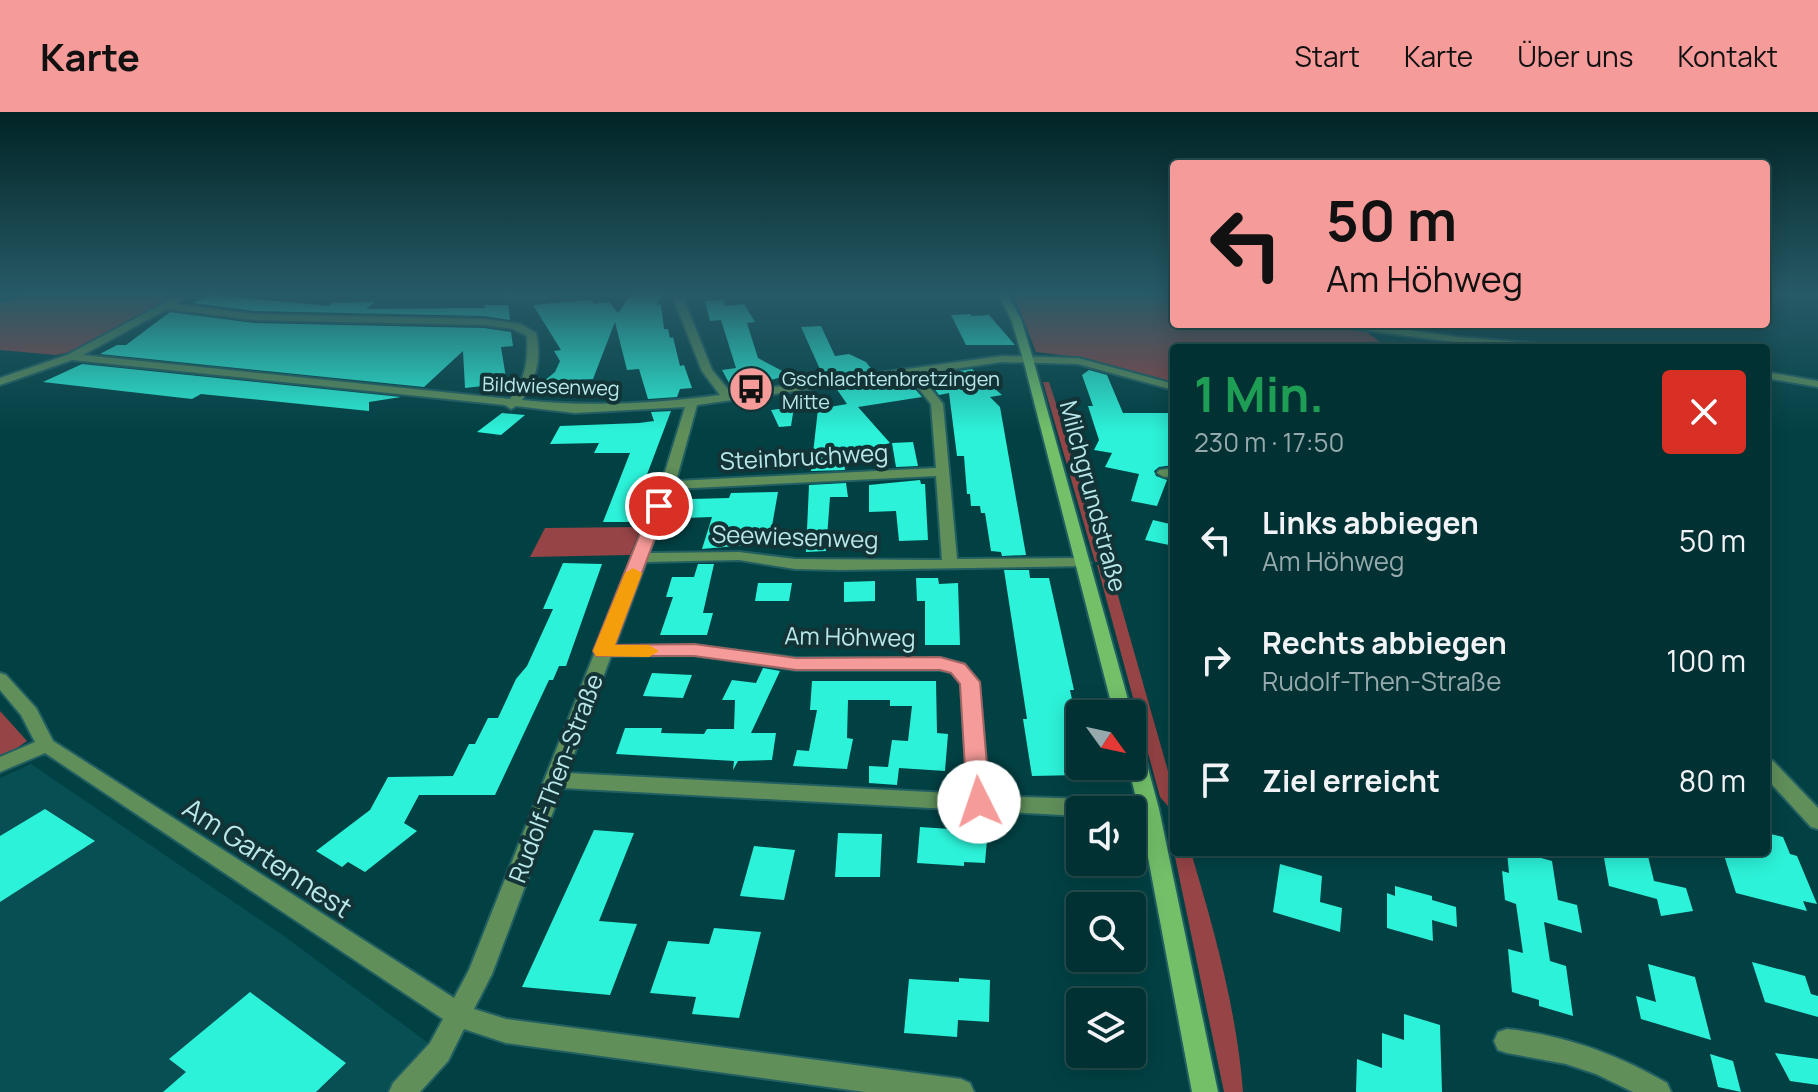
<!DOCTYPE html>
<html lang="de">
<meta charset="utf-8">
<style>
:root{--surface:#013133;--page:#0b393b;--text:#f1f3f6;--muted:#96a9ac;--line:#234c4e;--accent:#f59b99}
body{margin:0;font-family:Manrope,sans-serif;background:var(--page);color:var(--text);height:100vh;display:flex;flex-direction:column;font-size:30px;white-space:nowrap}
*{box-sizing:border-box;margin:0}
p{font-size:26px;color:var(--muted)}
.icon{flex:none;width:44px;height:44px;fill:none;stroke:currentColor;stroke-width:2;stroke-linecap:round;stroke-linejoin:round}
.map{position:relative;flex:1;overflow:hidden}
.panel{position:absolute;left:1170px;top:232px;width:600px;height:512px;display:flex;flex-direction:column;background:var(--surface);border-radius:8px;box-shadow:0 4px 20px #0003,0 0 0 2px var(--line)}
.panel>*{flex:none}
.hud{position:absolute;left:1170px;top:48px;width:600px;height:168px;border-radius:8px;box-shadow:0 4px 20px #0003,0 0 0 2px var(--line);background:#f59b99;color:#111;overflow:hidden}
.needle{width:52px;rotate:123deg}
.buttons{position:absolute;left:1066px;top:588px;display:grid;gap:16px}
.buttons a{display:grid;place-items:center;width:80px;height:80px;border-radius:8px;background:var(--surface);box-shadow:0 4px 20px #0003,0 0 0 2px var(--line);font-size:40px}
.pin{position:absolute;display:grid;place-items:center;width:68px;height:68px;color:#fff;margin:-34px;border:4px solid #fff;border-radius:50%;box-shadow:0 2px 8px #0007}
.me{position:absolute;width:88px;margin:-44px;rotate:356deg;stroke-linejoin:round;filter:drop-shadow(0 0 6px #0008)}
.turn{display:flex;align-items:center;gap:28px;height:168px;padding:0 24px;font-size:36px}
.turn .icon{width:104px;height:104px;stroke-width:2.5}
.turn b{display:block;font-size:56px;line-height:68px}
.round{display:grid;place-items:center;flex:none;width:84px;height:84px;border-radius:8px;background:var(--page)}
.overview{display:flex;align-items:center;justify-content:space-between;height:136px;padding:0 24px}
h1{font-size:48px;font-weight:700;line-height:60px;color:#1e9e55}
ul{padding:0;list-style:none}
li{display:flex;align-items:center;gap:24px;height:120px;padding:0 24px}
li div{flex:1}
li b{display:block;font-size:30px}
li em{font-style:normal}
header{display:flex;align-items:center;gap:48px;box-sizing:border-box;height:112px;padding:0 40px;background:var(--accent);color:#111}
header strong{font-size:38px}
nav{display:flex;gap:44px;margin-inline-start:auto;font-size:28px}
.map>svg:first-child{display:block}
.built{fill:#074f53}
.green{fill:#964445}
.building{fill:#2cf2d9}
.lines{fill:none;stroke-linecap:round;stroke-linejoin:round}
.street-casing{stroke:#225f62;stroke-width:4}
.secondary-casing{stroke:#225f62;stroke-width:4}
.street{fill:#608f5a;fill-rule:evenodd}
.secondary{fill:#73c069;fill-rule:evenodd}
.route{fill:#f59b99;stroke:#9f6563;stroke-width:2}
.slow{fill:#f59e0b}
.labels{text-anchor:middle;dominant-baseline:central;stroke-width:8;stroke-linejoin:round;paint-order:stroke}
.far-poi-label{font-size:20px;fill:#b9e7ea;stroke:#133436;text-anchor:start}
.far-street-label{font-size:20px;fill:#b9e7ea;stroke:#133436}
.street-label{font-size:24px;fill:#b9e7ea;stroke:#133436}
.near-street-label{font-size:28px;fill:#b9e7ea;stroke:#133436}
</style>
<header>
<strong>Karte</strong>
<nav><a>Start</a><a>Karte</a><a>Über uns</a><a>Kontakt</a></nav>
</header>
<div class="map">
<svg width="1818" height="980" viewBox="0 0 1818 980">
<rect width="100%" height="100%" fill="#014144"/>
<polygon class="built" points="31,652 284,824 431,933 386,980 0,980 0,666"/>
<g class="green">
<polygon points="26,183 179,183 76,239 56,243 0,238 0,191"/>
<polygon points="1014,183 1155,183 1174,187 1174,212 1327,212 1366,219 1387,236 1174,236 1174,270 1085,246 1036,240"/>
<polygon points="1043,270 1049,270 1108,449 1095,450"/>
<polygon points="641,415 630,443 530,445 545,416"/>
<polygon points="1109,452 1174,680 1174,701 1160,685 1097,453"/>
<polygon points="0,599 27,629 0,648"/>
<path d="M1174,740h17c23,78 46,159 52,240h-19z"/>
</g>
<g class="building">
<polygon points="212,183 329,194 332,191 375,190 366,197 485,196 484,193 508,193 510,208 484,204 254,199 193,191"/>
<polygon points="631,183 662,183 656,193 661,192 664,217 668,217 670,226 673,225 680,254 684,253 692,276 680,277 677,285 648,287 639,257 627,258 615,210 593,267 544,269 555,260 560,249 554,239 561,238 533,193 590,188 594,192 609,190 618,201"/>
<polygon points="723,188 725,194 744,192 755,210 747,211 758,246 790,263 733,278 722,258 736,256 721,208 710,209 705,189"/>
<polygon points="170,200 254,211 484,216 511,220 513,234 501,235 506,266 492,268 492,273 465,276 463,239 424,275 100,242 117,233 126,233"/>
<polygon points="970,202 972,204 989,203 1015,233 966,233 951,203"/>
<polygon points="821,214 835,244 849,242 866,250 873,259 827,265 819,255 801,215"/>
<polygon points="82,252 401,285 369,290 369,299 201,282 192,287 43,270"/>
<polygon points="972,257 1002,283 990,285 1000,295 1026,443 1002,444 1001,440 991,439 985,401 981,401 980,394 971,394 970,382 967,382 964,344 957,344 949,281 939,283 927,267 933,266 930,263"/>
<polygon points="1089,258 1107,263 1123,301 1174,301 1174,350 1173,353 1159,355 1154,359 1156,364 1167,368 1157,394 1131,389 1139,362 1105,355 1112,341 1094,338 1099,328 1088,294 1093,294 1082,263"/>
<polygon points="881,270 884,273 909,270 922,285 858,295 890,331 843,344 845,358 811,359 818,297 847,292 836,276"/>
<polygon points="794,295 791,314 779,315 771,298"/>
<polygon points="671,299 629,410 603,410 630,341 594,341 599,331 550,332 560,314 639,311 654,309 651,300"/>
<polygon points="502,301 525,303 501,323 477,320"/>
<polygon points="913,330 918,354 896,355 892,331"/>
<polygon points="920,368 921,372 925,372 928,428 899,429 896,399 869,400 869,373"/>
<polygon points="846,371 848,385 830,385 826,439 806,440 809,373"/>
<polygon points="778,380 769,431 702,437 712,405 685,406 691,387 729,386 731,381"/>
<polygon points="1153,408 1174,413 1174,434 1145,428"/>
<polygon points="563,451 602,452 566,554 559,554 553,568 549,568 495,683 419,683 404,711 417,719 365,760 348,750 342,755 316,739 370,698 388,665 453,664 469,632 475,632 488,606 498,606 516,567 527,554 553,497 543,497"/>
<polygon points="698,452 714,452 703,501 713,501 707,523 660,523 673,485 666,485 672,465 694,465"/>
<polygon points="1004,458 1029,458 1030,466 1049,466 1074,578 1070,578 1080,624 1080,663 1032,664 1023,607 1027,607"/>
<polygon points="916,466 938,466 939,472 958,471 960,533 925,533 925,489 917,489"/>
<polygon points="875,469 875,489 844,490 844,470"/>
<polygon points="758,471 792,471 789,489 755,489"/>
<polygon points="763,556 780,559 751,621 776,621 772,648 738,649 733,658 734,649 616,642 625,616 662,616 661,621 704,622 707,617 734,617 735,588 722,588 732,568 756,571"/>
<polygon points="652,561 692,563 683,586 643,584"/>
<polygon points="812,569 936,569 937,621 948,622 945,659 899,656 897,673 869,671 869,654 888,655 892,628 908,629 912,594 890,594 890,588 848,588 847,626 853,627 847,657 793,654 797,638 809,639 817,598 810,598"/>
<polygon points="45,697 95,729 0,790 0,724"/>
<polygon points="920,715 966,718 965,726 987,728 985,751 964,750 964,754 917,751"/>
<polygon points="594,718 634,721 599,809 637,812 610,883 522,875"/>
<polygon points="838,721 882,722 880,765 835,765"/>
<polygon points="1766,721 1783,725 1790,742 1797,744 1817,792 1803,789 1807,799 1736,781 1723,740 1766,740"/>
<polygon points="754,734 795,738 784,788 740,784"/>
<polygon points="1507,740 1520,740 1552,749 1558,788 1577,793 1582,821 1544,810 1550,849 1566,854 1573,904 1539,894 1539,888 1512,880 1508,837 1523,841 1516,792 1505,788 1502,759 1509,761"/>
<polygon points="1603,740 1647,740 1654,769 1686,776 1693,799 1661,804 1657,787 1609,774"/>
<polygon points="1280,752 1322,764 1320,790 1342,796 1340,820 1273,800"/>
<polygon points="1395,774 1432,784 1432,788 1456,795 1457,815 1432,808 1433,829 1387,816 1387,781 1395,784"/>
<polygon points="714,816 761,820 739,906 692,902 696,885 650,881 668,829 709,832"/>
<polygon points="1752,850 1805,864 1811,882 1818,884 1818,905 1765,890"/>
<polygon points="1648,852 1695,865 1711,928 1641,907 1636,884 1656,890"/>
<polygon points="959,866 990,868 989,910 958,908 957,925 904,921 909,867 959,870"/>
<polygon points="250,880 346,951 316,980 163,980 186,960 169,947"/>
<polygon points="1404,902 1440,913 1442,980 1356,980 1357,947 1382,956 1382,921 1404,928"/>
<polygon points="1775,941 1818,947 1818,973 1790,969"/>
<polygon points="1710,942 1733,949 1741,980 1718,975"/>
</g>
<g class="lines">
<g class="street-casing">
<g id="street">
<path d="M179,183h11l-14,9 78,10 230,5 36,5 16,9c6,24 0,47 -14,67 67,7 131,4 198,-5l-18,-24 -30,-76h10l30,75 19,23 271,-37 76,2 96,26v6l-96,-26 -76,-2 -83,12 24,30 14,155 126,-1 8,5 -3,3 -247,4 -46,-1 -56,-9 -93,2 -31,84 79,-1 102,13h144l24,6 15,18 10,114 160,5 7,3 3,5 -3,5 -24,3v-7h-52v6l-518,-28 -70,186 -18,35 32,10 455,60 9,4 4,9h-109l-359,-49 -42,-14 -16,32 -28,31h-31l4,-9 37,-40 13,-24 -398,-266 -45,19v-15l35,-15 -14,-27 -21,-25v-17l6,2 30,33 17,33 401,257 15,-28 192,-485 24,-78 -110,6 -59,-7 -5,3 -6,-4 -433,-45 -72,25v-7l67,-23zM167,197l87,11 230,5 29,4 14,7c1,24 -1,44 -17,63l-427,-44zM908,263l23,29 5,64 -260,13 21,-76zM936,364l6,84 -147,-1 -56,-7 -90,1 24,-64zM694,543l102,15h144l12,2 9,11 7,111 -401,-21 44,-117z"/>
<polygon points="496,183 552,183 548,186 500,186"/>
<polygon points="1164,183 1174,183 1174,187 1165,185"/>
<path d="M1338,212h27l93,13 94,8 5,3c-72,0 -143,-11 -214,-21z"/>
<polygon points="1766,260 1818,269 1818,275 1766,266"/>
<polygon points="1174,356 1174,364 1164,365 1157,361 1159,358"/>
<polygon points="1766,647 1773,649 1818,696 1818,717 1811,715 1766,666"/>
<path d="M1507,917c58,6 110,25 160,54l4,9h-38l-37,-18 -30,-10 -59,-11 -9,-3 -4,-9 4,-9z"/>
</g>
</g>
<g class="secondary-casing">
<g id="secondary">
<polygon points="998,183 1007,183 1021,207 1033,247 1132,602 1114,602 1023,247 1011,207"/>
<polygon points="1132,627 1139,629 1142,634 1159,697 1218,980 1192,980 1139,697 1128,654 1132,654"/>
</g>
</g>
<use href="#street" class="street"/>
<use href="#secondary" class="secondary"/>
</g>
<linearGradient id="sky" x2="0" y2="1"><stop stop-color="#012425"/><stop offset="0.57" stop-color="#275a67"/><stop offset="1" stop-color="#275a67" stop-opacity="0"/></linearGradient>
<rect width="1818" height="320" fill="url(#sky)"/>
<polygon class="route" points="659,389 667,394 615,533 694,532 796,546 940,545 965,552 980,570 990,690 987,697 979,699 970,697 967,690 960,572 951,561 940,558 796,558 694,544 596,544 593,539 651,394"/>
<polygon class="slow" points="633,456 642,461 615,533 649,533 659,539 649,545 596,544 593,539 625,461"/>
<defs>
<g id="bus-disc" transform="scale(2.3)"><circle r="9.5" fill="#f59b99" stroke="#133436"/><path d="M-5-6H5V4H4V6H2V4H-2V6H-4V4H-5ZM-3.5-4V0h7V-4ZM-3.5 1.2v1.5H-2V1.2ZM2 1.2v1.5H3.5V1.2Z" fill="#111"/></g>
</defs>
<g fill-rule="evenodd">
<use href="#bus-disc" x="751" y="277"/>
</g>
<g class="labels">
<g class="far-poi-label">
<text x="782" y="266">Gschlachtenbretzingen<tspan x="782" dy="23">Mitte</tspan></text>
</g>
<g class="far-street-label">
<text transform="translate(551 274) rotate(2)">Bildwiesenweg</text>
</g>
<g class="street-label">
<text transform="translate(804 344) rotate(-3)">Steinbruchweg</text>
<text transform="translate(1094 384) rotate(75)">Milchgrundstraße</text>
<text transform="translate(795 424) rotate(2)">Seewiesenweg</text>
<text transform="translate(850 524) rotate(1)">Am Höhweg</text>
<text transform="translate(555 666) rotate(-69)">Rudolf-Then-Straße</text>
</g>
<g class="near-street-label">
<text transform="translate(268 745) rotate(33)">Am Gartennest</text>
</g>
</g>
</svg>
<div class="buttons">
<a><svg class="needle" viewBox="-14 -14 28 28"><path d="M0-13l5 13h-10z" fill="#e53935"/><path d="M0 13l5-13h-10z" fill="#96a9ac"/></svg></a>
<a><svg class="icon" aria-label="sound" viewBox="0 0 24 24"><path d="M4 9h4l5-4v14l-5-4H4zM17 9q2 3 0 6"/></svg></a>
<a><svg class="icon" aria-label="search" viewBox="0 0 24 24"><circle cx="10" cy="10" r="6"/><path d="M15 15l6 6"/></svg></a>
<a><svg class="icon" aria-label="layers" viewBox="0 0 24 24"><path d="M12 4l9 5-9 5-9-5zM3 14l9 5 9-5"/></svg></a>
</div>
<div class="pin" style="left:659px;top:394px;background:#d93025"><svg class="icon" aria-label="arrive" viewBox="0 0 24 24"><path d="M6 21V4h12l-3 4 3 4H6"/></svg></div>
<svg class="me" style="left:979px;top:690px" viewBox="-20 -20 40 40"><circle r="19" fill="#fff"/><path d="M0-13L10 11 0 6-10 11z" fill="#f59b99"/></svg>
<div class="hud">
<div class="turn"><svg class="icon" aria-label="left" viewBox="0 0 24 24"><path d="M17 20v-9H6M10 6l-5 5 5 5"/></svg><div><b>50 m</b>Am Höhweg</div></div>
</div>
<section class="panel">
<div class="overview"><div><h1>1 Min.</h1><p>230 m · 17:50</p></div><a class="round" style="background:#d93025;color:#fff"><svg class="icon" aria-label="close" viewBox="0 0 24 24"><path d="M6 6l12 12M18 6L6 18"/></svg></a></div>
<ul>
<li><svg class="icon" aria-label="left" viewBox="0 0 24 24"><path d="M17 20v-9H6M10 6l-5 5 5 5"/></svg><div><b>Links abbiegen</b><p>Am Höhweg</p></div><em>50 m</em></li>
<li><svg class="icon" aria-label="right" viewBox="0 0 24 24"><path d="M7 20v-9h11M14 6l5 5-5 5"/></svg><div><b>Rechts abbiegen</b><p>Rudolf-Then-Straße</p></div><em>100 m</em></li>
<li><svg class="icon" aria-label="arrive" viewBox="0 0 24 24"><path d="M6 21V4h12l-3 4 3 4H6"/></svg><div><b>Ziel erreicht</b></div><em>80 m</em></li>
</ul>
</section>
</div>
